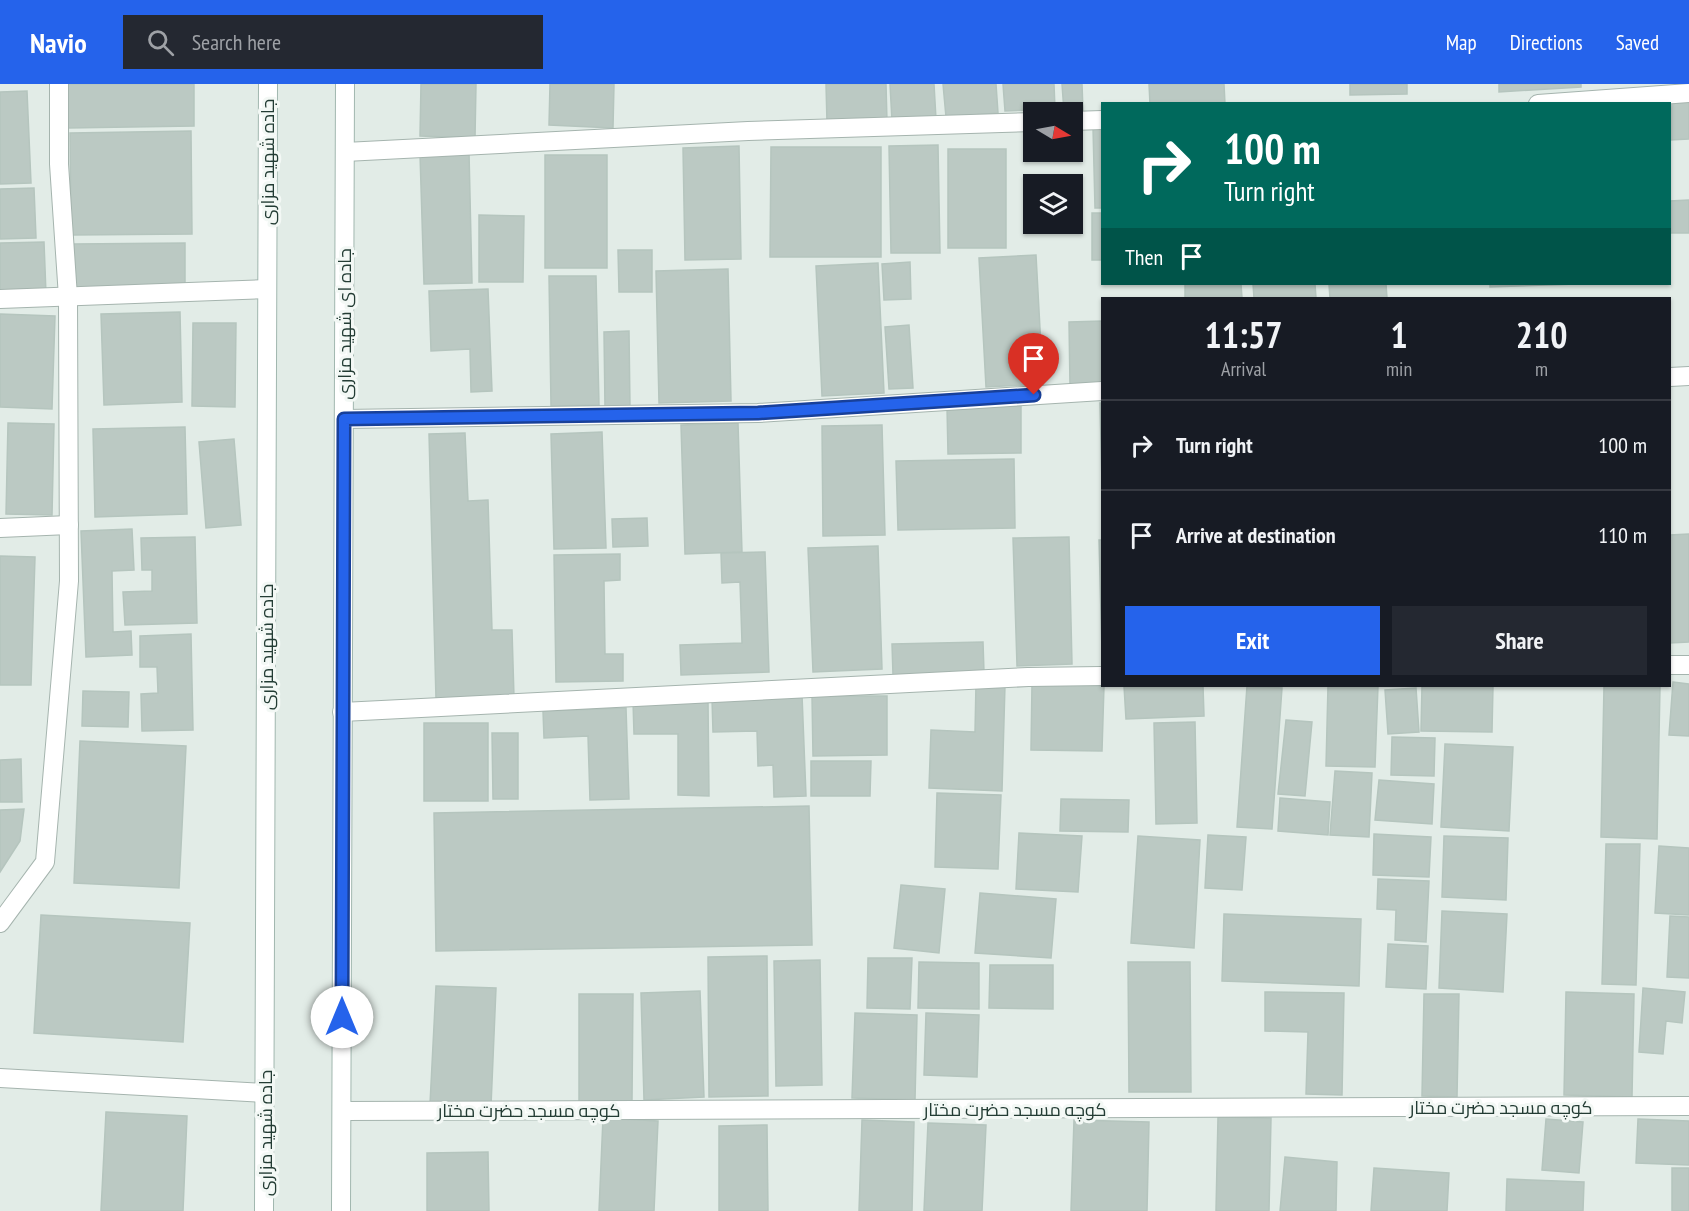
<!DOCTYPE html>
<meta charset="utf-8">
<style>
:root{--surface:#171b24;--page:#242831;--text:#f1f3f6;--muted:#9ea1a6;--line:#363941;--accent:#2563eb}
body{margin:0;font-family:"PT Sans Narrow",Cairo,sans-serif;background:var(--page);color:var(--text);height:100vh;display:flex;flex-direction:column;font-size:22px;white-space:nowrap}
*{box-sizing:border-box;margin:0}
p{font-size:20px;color:var(--muted)}
.icon{flex:none;width:33px;height:33px;fill:none;stroke:currentColor;stroke-width:2;stroke-linecap:round;stroke-linejoin:round}
.map{position:relative;flex:1;overflow:hidden}
.drawer{position:absolute;left:1101px;top:213px;width:570px;height:390px;display:flex;flex-direction:column;background:var(--surface);border-radius:0px;box-shadow:0 2px 4px #0004}
.drawer>*{flex:none}
.hud{position:absolute;left:1101px;top:18px;width:570px;height:183px;border-radius:0px;box-shadow:0 2px 4px #0004;background:#00695c;color:#fff;overflow:hidden}
.needle{width:39px;rotate:100deg}
.fabs{position:absolute;left:1023px;top:18px;display:grid;gap:12px}
.fabs a{display:grid;place-items:center;width:60px;height:60px;border-radius:0px;background:var(--surface);box-shadow:0 2px 4px #0004;font-size:30px}
.pin{position:absolute;display:grid;place-items:center;width:51px;height:51px;color:#fff;margin:-62px -26px;border-radius:50% 50% 50% 0;rotate:-45deg;box-shadow:0 0 6px #0007}
.pin .icon{rotate:45deg}
.me{position:absolute;width:66px;margin:-33px;rotate:0deg;stroke-linejoin:round;filter:drop-shadow(0 0 4px #0008)}
.turn{display:flex;align-items:center;gap:21px;height:126px;padding:0 24px;font-size:27px}
.turn .icon{width:78px;height:78px;stroke-width:2.5}
.turn b{display:block;font-size:42px;line-height:51px}
.then{display:flex;align-items:center;height:57px;padding:0 24px;background:#0003;gap:12px;font-size:22px}
.eta{display:flex;justify-content:space-evenly;align-items:center;height:102px;text-align:center}
.eta b{font-size:36px;font-weight:800;line-height:42px}
.primary-button{display:flex;gap:12px;margin-top:auto;padding:12px 24px}
.primary-button a{flex:1;height:69px;border-radius:0px;background:var(--accent);color:#fff;font-size:24px;font-weight:800;line-height:69px;text-align:center}
.primary-button a+a{background:var(--page);color:var(--text)}
ul{padding:0;list-style:none}
li{display:flex;align-items:center;gap:18px;height:90px;padding:0 24px;border-top:2px solid var(--line)}
li div{flex:1}
li b{display:block;font-size:22px}
li em{font-style:normal}
header{display:flex;align-items:center;gap:36px;box-sizing:border-box;height:84px;padding:0 30px;background:var(--accent);color:#fff}
header strong{font-size:28px}
nav{display:flex;gap:33px;margin-inline-start:auto;font-size:21px}
.search{width:420px;height:54px;background:var(--page);display:flex;align-items:center;gap:15px;box-sizing:border-box;padding:0 21px;border-radius:0px;color:var(--muted);font-size:22px}
.map>svg:first-child{display:block}
.building{fill:#bbc9c3;stroke:#b5c5be;stroke-width:1.5}
.lines{fill:none;stroke-linecap:round;stroke-linejoin:round}
.minor-casing{stroke:#a5b4ae;stroke-width:20}
.secondary-casing{stroke:#a1b7af;stroke-width:20}
.minor{stroke:#fff;stroke-width:18}
.secondary{stroke:#fff;stroke-width:18}
.route-casing{stroke:#184099;stroke-width:15}
.route{stroke:#2563eb;stroke-width:10}
.labels{text-anchor:middle;dominant-baseline:central;stroke-width:6;stroke-linejoin:round;paint-order:stroke}
.street-label{font-size:18px;fill:#233c34;stroke:#f3f8f5}
</style>
<header>
<strong>Navio</strong>
<div class="search"><svg class="icon" aria-label="search" viewBox="0 0 24 24"><circle cx="10" cy="10" r="6"/><path d="M15 15l6 6"/></svg>Search here</div>
<nav><a>Map</a><a>Directions</a><a>Saved</a></nav>
</header>
<div class="map">
<svg width="1689" height="1127" viewBox="0 0 1689 1127">
<rect width="100%" height="100%" fill="#e2ece7"/>
<g class="building">
<polygon points="68,0 194,0 194,42 68,44"/>
<polygon points="421,0 476,0 475,54 420,52"/>
<polygon points="550,0 614,0 613,44 549,41"/>
<polygon points="826,0 886,0 887,38 827,39"/>
<polygon points="890,0 934,0 936,35 892,37"/>
<polygon points="943,0 996,0 998,29 946,33"/>
<polygon points="1003,0 1054,0 1055,25 1005,27"/>
<polygon points="1062,0 1082,0 1083,27 1064,28"/>
<polygon points="1149,0 1224,0 1225,20 1150,20"/>
<polygon points="1350,0 1407,0 1407,10 1350,11"/>
<polygon points="1499,0 1581,0 1581,3 1499,8"/>
<polygon points="27,7 31,99 0,100 0,8"/>
<polygon points="1689,14 1689,55 1670,56 1670,20 1663,20"/>
<polygon points="1102,43 1102,124 1095,124 1093,44"/>
<polygon points="191,47 192,150 71,151 70,49"/>
<polygon points="938,61 940,169 891,169 889,62"/>
<polygon points="739,62 741,175 685,176 683,64"/>
<polygon points="771,63 881,63 881,173 770,173"/>
<rect x="948" y="65" width="58" height="99"/>
<polygon points="469,68 472,199 424,200 420,70"/>
<rect x="545" y="71" width="62" height="113"/>
<polygon points="34,104 36,154 0,155 0,105"/>
<polygon points="1689,116 1689,149 1670,149 1670,117"/>
<rect x="1092" y="129" width="10" height="47"/>
<polygon points="479,131 524,132 523,198 479,198"/>
<polygon points="44,158 46,210 0,212 0,159"/>
<polygon points="185,159 185,207 74,208 73,160"/>
<polygon points="618,166 652,166 652,208 619,208"/>
<polygon points="1036,171 1043,300 986,303 979,174"/>
<polygon points="910,178 911,215 884,216 882,180"/>
<polygon points="878,179 884,309 822,312 816,182"/>
<polygon points="728,185 731,317 659,319 656,187"/>
<polygon points="549,192 596,192 599,321 551,322"/>
<polygon points="1185,200 1241,200 1242,214 1185,214"/>
<polygon points="1253,200 1315,200 1316,214 1254,214"/>
<polygon points="1386,200 1387,214 1330,214 1329,201"/>
<polygon points="1490,200 1576,200 1490,203"/>
<polygon points="488,205 492,307 471,308 470,265 431,267 429,207"/>
<polygon points="180,228 182,318 104,321 101,230"/>
<polygon points="0,230 55,232 52,325 0,323"/>
<polygon points="1102,237 1102,301 1070,302 1069,238"/>
<polygon points="193,239 236,239 235,323 192,322"/>
<polygon points="909,241 913,304 889,305 885,243"/>
<polygon points="629,247 630,324 605,324 604,248"/>
<polygon points="1100,319 1102,319 1102,399"/>
<polygon points="1021,322 1021,369 948,370 947,323"/>
<polygon points="8,339 54,340 52,431 6,430"/>
<polygon points="738,339 742,468 685,470 681,341"/>
<polygon points="882,341 885,451 823,452 822,342"/>
<polygon points="185,343 187,430 95,433 93,345"/>
<polygon points="602,348 606,464 554,465 551,350"/>
<polygon points="465,349 468,417 488,416 492,546 512,546 514,613 436,615 429,350"/>
<polygon points="234,355 241,441 206,444 199,358"/>
<polygon points="1014,375 1015,444 898,446 896,377"/>
<polygon points="647,434 648,462 613,463 612,435"/>
<polygon points="132,445 134,486 112,487 113,548 131,547 132,571 86,573 81,447"/>
<polygon points="1689,450 1689,558 1670,559 1670,451"/>
<polygon points="195,453 197,539 125,541 123,508 152,507 152,486 142,486 141,454"/>
<polygon points="1069,453 1072,580 1017,582 1013,454"/>
<polygon points="1099,456 1102,456 1102,567"/>
<polygon points="878,462 882,585 813,588 808,464"/>
<polygon points="765,468 769,588 681,591 680,561 742,559 740,498 722,499 721,469"/>
<polygon points="620,470 620,496 604,497 605,570 623,570 623,597 556,598 554,471"/>
<polygon points="0,472 35,473 31,601 0,601"/>
<polygon points="191,550 193,646 142,647 141,610 158,609 157,583 140,583 140,552"/>
<polygon points="983,558 984,588 893,591 892,560"/>
<polygon points="1673,598 1689,600 1689,652 1669,651"/>
<polygon points="976,600 1005,601 1002,707 929,704 931,646 975,648"/>
<polygon points="1032,600 1104,602 1102,667 1031,666"/>
<polygon points="1124,602 1203,602 1204,632 1126,635"/>
<polygon points="1247,602 1282,604 1272,745 1237,743"/>
<polygon points="1328,602 1378,602 1375,683 1326,682"/>
<polygon points="1422,602 1493,602 1492,648 1421,647"/>
<polygon points="1604,602 1660,602 1657,755 1601,753"/>
<polygon points="1416,604 1419,648 1388,650 1385,606"/>
<polygon points="83,607 129,608 128,643 82,642"/>
<polygon points="802,611 806,712 774,713 773,681 758,682 757,647 713,648 712,615"/>
<polygon points="812,612 887,612 887,671 813,672"/>
<polygon points="708,616 709,712 678,711 678,650 634,650 633,617"/>
<polygon points="626,624 629,715 590,716 588,652 544,654 543,627"/>
<polygon points="1286,636 1312,638 1305,712 1278,710"/>
<polygon points="1195,638 1197,739 1156,740 1154,639"/>
<rect x="424" y="639" width="64" height="78"/>
<polygon points="492,649 518,649 518,715 493,715"/>
<polygon points="1392,653 1435,654 1434,692 1391,691"/>
<polygon points="80,657 186,662 179,804 74,799"/>
<polygon points="1445,660 1513,663 1509,747 1441,743"/>
<polygon points="21,675 22,718 0,718 0,676"/>
<polygon points="811,677 871,677 870,712 811,712"/>
<polygon points="1335,687 1372,689 1369,753 1330,751"/>
<polygon points="1379,696 1434,700 1432,740 1375,736"/>
<polygon points="937,709 1001,711 998,785 935,783"/>
<polygon points="1280,714 1330,718 1328,751 1278,747"/>
<polygon points="1061,715 1129,716 1128,748 1060,747"/>
<polygon points="809,722 812,861 436,867 434,729"/>
<polygon points="24,725 20,757 0,788 0,726"/>
<polygon points="1019,749 1082,752 1078,808 1016,805"/>
<polygon points="1374,750 1431,753 1429,793 1373,791"/>
<polygon points="1208,751 1246,753 1242,806 1205,804"/>
<polygon points="1138,752 1200,756 1194,864 1131,859"/>
<polygon points="1444,752 1508,754 1506,816 1442,813"/>
<polygon points="1606,760 1640,760 1636,901 1602,900"/>
<polygon points="1659,762 1689,764 1689,831 1655,829"/>
<polygon points="1378,795 1429,797 1426,858 1395,856 1396,826 1377,825"/>
<polygon points="901,801 945,805 939,869 894,864"/>
<polygon points="980,809 1056,815 1051,874 975,869"/>
<polygon points="1442,827 1507,830 1503,908 1439,904"/>
<polygon points="1224,830 1361,835 1359,902 1222,897"/>
<polygon points="41,831 190,839 183,958 34,949"/>
<polygon points="1670,832 1689,833 1689,894 1667,893"/>
<polygon points="1388,860 1428,862 1426,905 1386,903"/>
<polygon points="767,872 768,1012 709,1013 708,873"/>
<polygon points="868,874 912,874 910,925 867,924"/>
<polygon points="820,876 822,1001 776,1002 774,877"/>
<polygon points="919,878 979,879 979,925 918,924"/>
<polygon points="1128,878 1190,878 1191,1008 1129,1008"/>
<polygon points="990,881 1053,881 1053,925 989,924"/>
<polygon points="436,902 496,904 491,1022 430,1020"/>
<polygon points="1643,904 1685,908 1682,939 1666,937 1663,970 1639,968"/>
<polygon points="700,907 704,1013 644,1016 641,909"/>
<polygon points="1265,908 1344,909 1342,1011 1306,1010 1308,948 1265,947"/>
<polygon points="1566,908 1634,910 1632,1013 1564,1011"/>
<polygon points="579,910 633,910 632,1017 579,1017"/>
<polygon points="1424,910 1459,910 1457,1013 1422,1012"/>
<polygon points="855,929 917,931 915,1016 852,1014"/>
<polygon points="926,929 979,931 977,993 924,991"/>
<polygon points="106,1028 187,1032 183,1127 101,1127"/>
<polygon points="1218,1033 1271,1034 1269,1127 1216,1127"/>
<polygon points="603,1034 658,1037 654,1127 599,1127"/>
<polygon points="1546,1035 1583,1038 1579,1089 1542,1086"/>
<polygon points="1638,1035 1689,1037 1689,1081 1636,1079"/>
<polygon points="862,1036 914,1038 912,1127 859,1127"/>
<polygon points="1074,1036 1149,1038 1147,1127 1071,1127"/>
<polygon points="928,1039 986,1041 982,1127 924,1127"/>
<polygon points="767,1041 768,1127 719,1127 719,1042"/>
<polygon points="488,1068 489,1127 427,1127 427,1069"/>
<polygon points="1285,1073 1337,1078 1336,1127 1280,1127"/>
<polygon points="1374,1084 1449,1089 1447,1127 1371,1127"/>
<rect x="1672" y="1084" width="17" height="43"/>
<polygon points="1507,1095 1584,1098 1583,1127 1506,1127"/>
</g>
<g class="lines">
<g class="minor-casing">
<g id="minor">
<polyline points="1538,20 1689,9"/>
<polyline points="1072,37 1102,36"/>
<polyline points="345,68 748,47 1034,38"/>
<polyline points="0,215 267,205"/>
<polyline points="1670,293 1689,292"/>
<polyline points="344,335 758,329 1102,307"/>
<polyline points="0,444 69,441"/>
<polyline points="1670,581 1689,581"/>
<polyline points="342,628 1028,593 1102,592"/>
<polyline points="0,839 45,778 69,497 68,213 59,80 59,0"/>
<polyline points="0,994 265,1009"/>
<polyline points="342,1027 1689,1022"/>
</g>
</g>
<g class="secondary-casing">
<g id="secondary">
<polyline points="264,1127 268,0"/>
<polyline points="341,1127 345,0"/>
</g>
</g>
<use href="#minor" class="minor"/>
<use href="#secondary" class="secondary"/>
</g>
<g class="lines">
<g class="route-casing">
<polyline id="route" points="342,933 344,335 758,329 1034,311"/>
</g>
<use href="#route" class="route"/>
</g>
<g class="labels">
<g class="street-label">
<text transform="translate(267 78) rotate(-90)">جاده شهید مزاری</text>
<text transform="translate(344 240) rotate(-90)">جاده ای شهید مزاری</text>
<text transform="translate(266 563) rotate(-90)">جاده شهید مزاری</text>
<text x="1501" y="1023">کوچه مسجد حضرت مختار</text>
<text x="1015" y="1025">کوچه مسجد حضرت مختار</text>
<text x="529" y="1026">کوچه مسجد حضرت مختار</text>
<text transform="translate(265 1049) rotate(-90)">جاده شهید مزاری</text>
</g>
</g>
</svg>
<div class="fabs">
<a><svg class="needle" viewBox="-14 -14 28 28"><path d="M0-13l5 13h-10z" fill="#e53935"/><path d="M0 13l5-13h-10z" fill="#9ea1a6"/></svg></a>
<a><svg class="icon" aria-label="layers" viewBox="0 0 24 24"><path d="M12 4l9 5-9 5-9-5zM3 14l9 5 9-5"/></svg></a>
</div>
<div class="pin" style="left:1034px;top:311px;background:#d93025"><svg class="icon" aria-label="arrive" viewBox="0 0 24 24"><path d="M6 21V4h12l-3 4 3 4H6"/></svg></div>
<svg class="me" style="left:342px;top:933px" viewBox="-20 -20 40 40"><circle r="19" fill="#fff"/><path d="M0-13L10 11 0 6-10 11z" fill="#2563eb"/></svg>
<div class="hud">
<div class="turn"><svg class="icon" aria-label="right" viewBox="0 0 24 24"><path d="M7 20v-9h11M14 6l5 5-5 5"/></svg><div><b>100 m</b>Turn right</div></div>
<div class="then">Then<svg class="icon" aria-label="arrive" viewBox="0 0 24 24"><path d="M6 21V4h12l-3 4 3 4H6"/></svg></div>
</div>
<section class="drawer">
<div class="eta">
<div><b>11:57</b><p>Arrival</p></div>
<div><b>1</b><p>min</p></div>
<div><b>210</b><p>m</p></div>
</div>
<ul>
<li><svg class="icon" aria-label="right" viewBox="0 0 24 24"><path d="M7 20v-9h11M14 6l5 5-5 5"/></svg><div><b>Turn right</b></div><em>100 m</em></li>
<li><svg class="icon" aria-label="arrive" viewBox="0 0 24 24"><path d="M6 21V4h12l-3 4 3 4H6"/></svg><div><b>Arrive at destination</b></div><em>110 m</em></li>
</ul>
<div class="primary-button"><a>Exit</a><a>Share</a></div>
</section>
</div>
